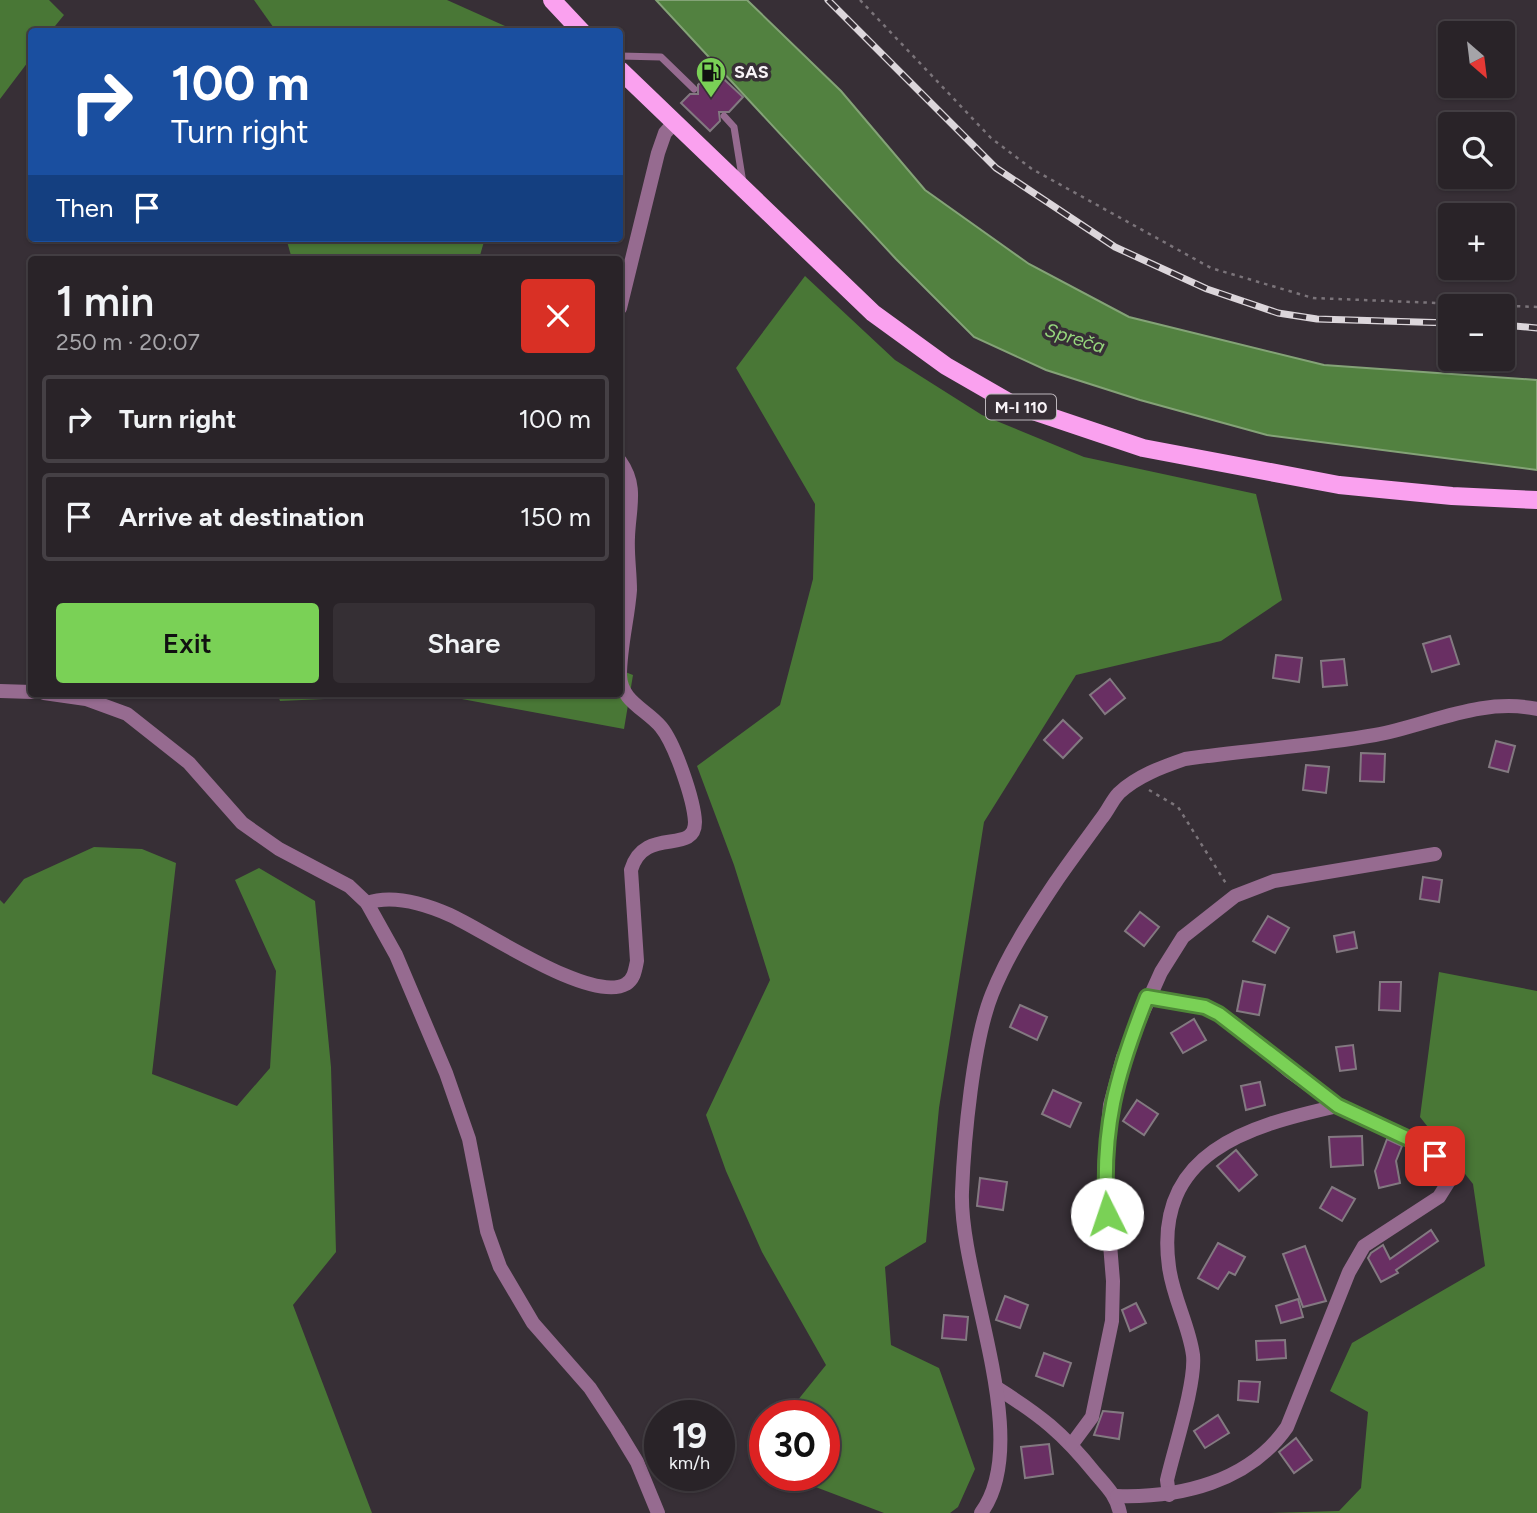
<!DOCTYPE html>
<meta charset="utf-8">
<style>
:root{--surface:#292328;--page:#352f34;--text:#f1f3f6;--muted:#a5a4a8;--line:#454045;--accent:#7ad156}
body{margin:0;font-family:Figtree,sans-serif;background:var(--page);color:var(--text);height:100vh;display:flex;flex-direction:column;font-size:26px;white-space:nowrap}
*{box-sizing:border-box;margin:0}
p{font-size:23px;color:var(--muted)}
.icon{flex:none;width:38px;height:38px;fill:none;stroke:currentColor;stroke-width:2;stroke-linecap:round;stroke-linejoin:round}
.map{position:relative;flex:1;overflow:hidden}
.sheet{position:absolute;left:28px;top:256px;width:595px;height:441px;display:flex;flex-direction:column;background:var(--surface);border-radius:7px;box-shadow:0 2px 5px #0004,0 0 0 2px var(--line)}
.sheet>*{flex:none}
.hud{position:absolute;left:28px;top:28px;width:595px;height:214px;border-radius:7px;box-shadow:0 2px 5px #0004,0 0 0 2px var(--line);background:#1a4fa0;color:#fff;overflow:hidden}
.needle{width:46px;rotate:152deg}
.fabs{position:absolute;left:1438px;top:21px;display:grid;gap:14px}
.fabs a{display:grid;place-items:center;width:77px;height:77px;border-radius:7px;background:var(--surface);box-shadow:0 2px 5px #0004,0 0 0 2px var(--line);font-size:35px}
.speed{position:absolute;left:644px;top:1400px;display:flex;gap:14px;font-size:35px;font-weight:700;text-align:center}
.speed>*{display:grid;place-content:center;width:91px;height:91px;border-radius:50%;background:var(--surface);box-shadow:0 2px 5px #0004,0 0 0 2px var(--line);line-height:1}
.speed small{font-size:18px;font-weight:400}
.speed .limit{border:10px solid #d22;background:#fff;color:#111}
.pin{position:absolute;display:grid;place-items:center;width:60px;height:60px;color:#fff;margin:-30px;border-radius:14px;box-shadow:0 4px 10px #0006}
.me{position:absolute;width:77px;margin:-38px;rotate:356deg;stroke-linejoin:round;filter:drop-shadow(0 0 5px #0008)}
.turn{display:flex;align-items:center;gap:24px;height:147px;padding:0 28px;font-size:32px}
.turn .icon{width:91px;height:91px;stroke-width:2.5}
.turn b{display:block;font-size:49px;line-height:60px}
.then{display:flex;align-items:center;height:66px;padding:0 28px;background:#0003;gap:14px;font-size:26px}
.round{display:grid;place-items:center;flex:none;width:74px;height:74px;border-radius:7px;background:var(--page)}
.headline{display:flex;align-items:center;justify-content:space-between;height:119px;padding:0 28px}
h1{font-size:42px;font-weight:600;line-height:52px}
.action{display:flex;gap:14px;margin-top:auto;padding:14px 28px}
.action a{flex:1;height:80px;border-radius:7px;background:var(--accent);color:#111;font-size:28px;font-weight:600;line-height:80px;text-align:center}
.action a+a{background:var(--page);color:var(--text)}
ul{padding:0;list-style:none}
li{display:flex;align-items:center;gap:21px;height:88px;margin:0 14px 10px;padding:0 14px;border:4px solid var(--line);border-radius:7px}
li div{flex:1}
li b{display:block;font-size:26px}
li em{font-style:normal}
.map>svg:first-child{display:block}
.forest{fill:#497736}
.water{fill:#528140;stroke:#84a377;stroke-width:2}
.building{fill:#692f63;stroke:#837981;stroke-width:2}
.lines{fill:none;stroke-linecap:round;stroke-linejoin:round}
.path{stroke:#7b747a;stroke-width:2.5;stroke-dasharray:3.5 5;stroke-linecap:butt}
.service{stroke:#966b90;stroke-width:7}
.minor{stroke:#966b90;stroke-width:14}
.primary{stroke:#faa1ef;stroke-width:18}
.rail-casing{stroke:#dcd6db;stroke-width:7}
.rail{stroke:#372f36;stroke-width:4.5;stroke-dasharray:13;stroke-linecap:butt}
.route-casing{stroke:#4f8838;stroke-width:18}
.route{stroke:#7ad156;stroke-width:12}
.labels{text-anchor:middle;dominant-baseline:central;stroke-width:7;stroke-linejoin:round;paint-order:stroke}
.shield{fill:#372f36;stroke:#beb8bd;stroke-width:2}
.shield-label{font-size:16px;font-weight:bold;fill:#f8f3f7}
.poi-label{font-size:18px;font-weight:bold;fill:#f8f3f7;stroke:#372f36;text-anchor:start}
.water-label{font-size:19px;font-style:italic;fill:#96d77d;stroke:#372f36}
</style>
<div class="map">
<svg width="1537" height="1513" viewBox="0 0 1537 1513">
<rect width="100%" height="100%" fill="#372f36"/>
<g class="forest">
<polygon points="0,0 49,0 64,15 51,31 32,32 31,58 0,99"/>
<polygon points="254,0 447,0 516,31 276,31"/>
<polygon points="286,238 485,238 479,259 292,259"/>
<polygon points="805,276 895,360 982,415 1084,457 1256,494 1282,600 1221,641 1076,675 984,822 939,1108 926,1242 885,1267 891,1345 939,1368 975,1469 958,1507 950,1513 884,1513 784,1475 824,1475 824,1416 785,1416 826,1365 762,1252 726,1171 706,1115 770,980 734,865 697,766 780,705 813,579 815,504 736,368"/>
<polygon points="620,670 633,675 624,729 435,694 280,701 277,693 620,693"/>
<polygon points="94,847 142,849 176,863 152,1074 237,1106 270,1068 276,971 235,880 259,868 315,901 331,1067 336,1252 293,1305 372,1513 0,1513 0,900 4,904 24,879"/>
<polygon points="1439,972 1537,991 1537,1513 1268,1513 1339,1511 1361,1488 1368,1412 1330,1391 1352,1343 1485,1266 1473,1184 1420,1117"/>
</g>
<polygon class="water" points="656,0 747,0 841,91 925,190 1029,264 1129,317 1324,365 1537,380 1537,470 1267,435 1140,400 1046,370 974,337 896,259"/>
<g class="building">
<polygon points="713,69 743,97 729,112 719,112 720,121 710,131 681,103 690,94 698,94 698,85"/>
<polygon points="1450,636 1459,664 1432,672 1423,644"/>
<polygon points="1276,655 1302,658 1299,682 1273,678"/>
<polygon points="1344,659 1347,685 1323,687 1321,661"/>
<polygon points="1110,679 1125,698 1105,714 1090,695"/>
<polygon points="1063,720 1082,738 1063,758 1044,740"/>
<polygon points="1496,741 1515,746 1508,772 1489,767"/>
<polygon points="1361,753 1385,754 1384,782 1360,781"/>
<polygon points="1306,765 1329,767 1326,793 1303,790"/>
<polygon points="1423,877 1442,880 1439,902 1420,899"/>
<polygon points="1140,912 1159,927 1144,946 1125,931"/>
<polygon points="1268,916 1289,928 1275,953 1253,941"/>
<polygon points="1354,932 1357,948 1337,952 1334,936"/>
<polygon points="1243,981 1265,985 1259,1015 1237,1011"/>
<polygon points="1380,982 1401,982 1400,1011 1379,1010"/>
<polygon points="1020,1005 1047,1017 1037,1040 1010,1027"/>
<polygon points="1194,1019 1206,1040 1183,1053 1171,1033"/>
<polygon points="1353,1045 1356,1069 1340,1071 1336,1047"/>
<polygon points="1260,1082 1265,1105 1246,1110 1241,1086"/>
<polygon points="1053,1090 1081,1103 1070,1127 1042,1114"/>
<polygon points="1137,1100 1158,1114 1144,1135 1123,1121"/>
<polygon points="1362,1136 1363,1165 1331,1167 1329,1137"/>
<polygon points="1387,1139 1402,1146 1396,1161 1400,1183 1379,1188 1375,1171"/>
<polygon points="1236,1150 1257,1175 1239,1191 1217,1166"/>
<polygon points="980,1178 1007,1182 1003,1210 977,1206"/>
<polygon points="1332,1187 1355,1199 1342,1221 1320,1208"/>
<polygon points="1431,1230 1438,1241 1396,1270 1398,1273 1381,1282 1368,1258 1371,1253 1383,1245 1390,1259"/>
<polygon points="1218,1243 1245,1257 1235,1275 1229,1272 1218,1289 1198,1278"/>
<polygon points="1305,1246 1326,1301 1303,1307 1283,1254"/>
<polygon points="1005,1296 1028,1305 1020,1328 996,1320"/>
<polygon points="1298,1299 1303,1317 1281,1323 1276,1306"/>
<polygon points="1136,1303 1146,1323 1130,1331 1122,1310"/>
<polygon points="944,1315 968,1317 966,1340 942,1338"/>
<polygon points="1285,1340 1286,1358 1257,1360 1256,1341"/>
<polygon points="1044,1353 1071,1363 1063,1386 1036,1376"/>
<polygon points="1239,1381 1260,1382 1258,1402 1238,1400"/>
<polygon points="1103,1411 1123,1413 1119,1439 1094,1435"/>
<polygon points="1218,1415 1229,1433 1205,1448 1194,1431"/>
<polygon points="1296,1438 1312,1460 1294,1473 1279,1452"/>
<polygon points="1049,1444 1053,1474 1025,1478 1021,1447"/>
</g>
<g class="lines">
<g class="path">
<polyline points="860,0 991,138 1032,169 1211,268 1313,298 1537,307"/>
<polyline points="1149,790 1178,807 1227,885"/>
</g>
<g class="service">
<polyline points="620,56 661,57 694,89"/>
<polyline points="724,116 734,127 743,183"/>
</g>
<g class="minor">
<polyline points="620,308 658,153 665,133 673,124"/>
<polyline points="0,691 32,692"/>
<polyline points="44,693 86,699 127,714 189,763 242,823 279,849 349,886 367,903 396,955 446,1073 469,1139 487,1231 500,1267 533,1323 590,1388 617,1429 637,1462 658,1513"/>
<path d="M367,903c26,-9 58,1 83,12 34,15 141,89 176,69 8,-5 9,-13 11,-23l-6,-91c13,-45 64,-14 64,-48 -1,-22 -20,-78 -34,-95 -15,-18 -40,-25 -41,-52 0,-28 8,-57 10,-85 0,-18 -3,-35 -2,-53 1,-29 10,-51 -8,-76"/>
<path d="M997,1388c43,27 66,45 98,85 12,14 21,22 25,40"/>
<polyline points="1072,1444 1092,1417 1112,1321 1113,1281 1104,1170 1110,1105 1123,1057 1161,972 1183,937 1235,896 1274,881 1435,854"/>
<path d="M1169,1495l-2,-15c7,-31 29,-97 26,-125 -4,-30 -20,-57 -24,-88 -16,-115 79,-141 169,-161"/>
<path d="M1117,1496c63,2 132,-14 170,-69l62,-155 15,-26 75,-49 10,-16 -6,-12 -19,-23 -86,-40 -49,-35 -57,-49 -27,-15 -58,-10"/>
<path d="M981,1513c54,-73 -22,-234 -19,-321 2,-52 11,-151 30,-198 16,-40 39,-75 63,-111 15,-22 31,-43 46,-64 7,-8 11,-19 18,-26 18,-17 43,-26 66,-34 63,-9 127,-13 190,-24 54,-10 106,-38 162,-26"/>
</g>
<g class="primary">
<polyline points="552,0 582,32"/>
<polyline points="620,70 873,313 946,366 1012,404 1143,448 1339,485 1452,496 1537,500"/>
</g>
<g class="rail-casing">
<g id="rail">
<polyline points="828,0 996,168 1115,247 1207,289 1278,313 1317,319 1451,323"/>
<polyline points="1503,325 1537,328"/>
</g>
</g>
<use href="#rail" class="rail"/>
</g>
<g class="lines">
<g class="route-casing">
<path id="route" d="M1107,1214c-6,-85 9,-139 40,-217l58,10 14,7 119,92 86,40 11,10"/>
</g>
<use href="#route" class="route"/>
</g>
<defs>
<g id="fuel-pin" transform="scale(1.575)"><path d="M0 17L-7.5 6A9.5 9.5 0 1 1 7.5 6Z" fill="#7ad156" stroke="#372f36"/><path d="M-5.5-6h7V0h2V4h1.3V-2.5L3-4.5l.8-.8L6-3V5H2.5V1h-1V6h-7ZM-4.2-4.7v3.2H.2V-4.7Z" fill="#111"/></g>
</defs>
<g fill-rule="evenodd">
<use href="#fuel-pin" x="711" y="72"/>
</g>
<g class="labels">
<rect class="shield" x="986" y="394.5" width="70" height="25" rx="5"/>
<g class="shield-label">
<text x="1021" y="407">M-I 110</text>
</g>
<g class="poi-label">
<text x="734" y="72">SAS</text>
</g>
<g class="water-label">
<text transform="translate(1075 338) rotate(17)">Spreča</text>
</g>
</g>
</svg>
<div class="fabs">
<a><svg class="needle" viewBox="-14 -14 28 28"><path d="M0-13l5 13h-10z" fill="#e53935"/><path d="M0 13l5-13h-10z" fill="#a5a4a8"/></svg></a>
<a><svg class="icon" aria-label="search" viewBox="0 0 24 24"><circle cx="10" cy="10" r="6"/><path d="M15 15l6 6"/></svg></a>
<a>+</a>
<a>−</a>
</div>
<div class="speed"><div>19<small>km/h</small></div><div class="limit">30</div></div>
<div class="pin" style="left:1435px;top:1156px;background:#d93025"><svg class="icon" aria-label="arrive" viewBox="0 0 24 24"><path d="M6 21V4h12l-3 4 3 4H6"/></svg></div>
<svg class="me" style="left:1107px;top:1214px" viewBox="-20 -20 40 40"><circle r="19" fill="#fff"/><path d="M0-13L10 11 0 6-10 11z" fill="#7ad156"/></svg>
<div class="hud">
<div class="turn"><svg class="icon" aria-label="right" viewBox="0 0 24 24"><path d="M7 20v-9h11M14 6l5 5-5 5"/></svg><div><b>100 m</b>Turn right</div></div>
<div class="then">Then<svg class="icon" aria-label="arrive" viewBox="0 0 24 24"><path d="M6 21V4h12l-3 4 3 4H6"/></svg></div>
</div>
<section class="sheet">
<div class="headline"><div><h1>1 min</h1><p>250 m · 20:07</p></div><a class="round" style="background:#d93025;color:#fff"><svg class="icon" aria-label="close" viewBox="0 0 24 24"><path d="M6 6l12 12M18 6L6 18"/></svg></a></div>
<ul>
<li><svg class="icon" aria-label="right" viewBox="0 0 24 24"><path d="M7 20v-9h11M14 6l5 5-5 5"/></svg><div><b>Turn right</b></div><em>100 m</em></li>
<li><svg class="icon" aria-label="arrive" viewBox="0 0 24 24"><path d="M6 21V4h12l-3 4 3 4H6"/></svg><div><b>Arrive at destination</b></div><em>150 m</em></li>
</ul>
<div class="action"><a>Exit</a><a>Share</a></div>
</section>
</div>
